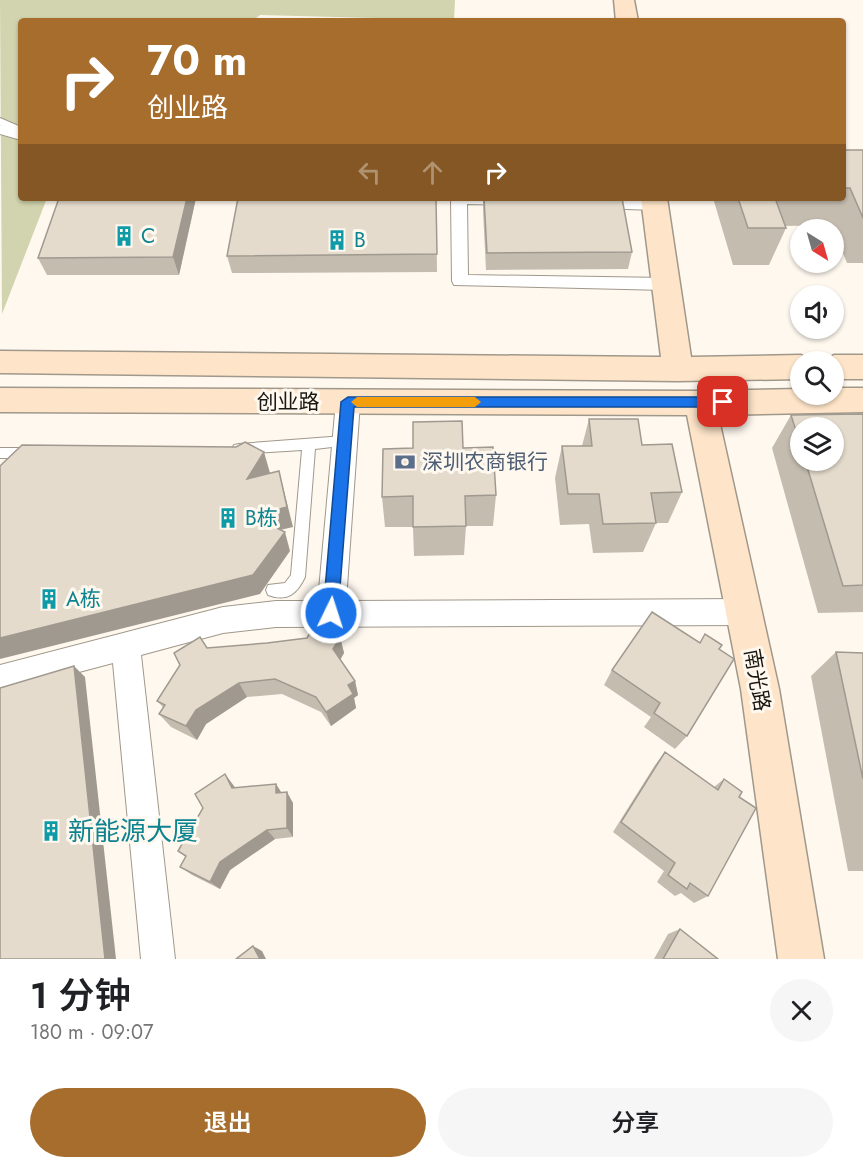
<!DOCTYPE html>
<html lang="zh">
<meta charset="utf-8">
<style>
:root{--surface:#fff;--page:#f6f6f6;--text:#202124;--muted:#757577;--accent:#a76d2d}
body{margin:0;font-family:Jost,"Noto Sans SC",sans-serif;background:var(--page);color:var(--text);height:100vh;display:flex;flex-direction:column;font-size:22px;white-space:nowrap}
*{box-sizing:border-box;margin:0}
p{font-size:20px;color:var(--muted)}
.icon{flex:none;width:33px;height:33px;fill:none;stroke:currentColor;stroke-width:2;stroke-linecap:round;stroke-linejoin:round}
.map{position:relative;height:959px;overflow:hidden}
.details{display:flex;flex-direction:column;background:var(--surface);flex:1}
.details>*{flex:none}
.hud{position:absolute;left:18px;top:18px;width:828px;height:183px;border-radius:6px;box-shadow:0 2px 4px #0004;background:#a76d2d;color:#fff;overflow:hidden}
.needle{width:39px;rotate:143deg}
.controls{position:absolute;left:790px;top:219px;display:grid;gap:12px}
.controls a{display:grid;place-items:center;width:54px;height:54px;border-radius:50%;background:var(--surface);box-shadow:0 2px 4px #0004;font-size:30px}
.pin{position:absolute;display:grid;place-items:center;width:51px;height:51px;color:#fff;margin:-26px;border-radius:12px;box-shadow:0 3px 9px #0006}
.me{position:absolute;width:66px;margin:-33px;rotate:4deg;stroke-linejoin:round;filter:drop-shadow(0 0 4px #0008)}
.turn{display:flex;align-items:center;gap:21px;height:126px;padding:0 30px;font-size:27px}
.turn .icon{width:78px;height:78px;stroke-width:2.5}
.turn b{display:block;font-size:42px;line-height:51px}
.lanes{display:flex;align-items:center;height:57px;padding:0 30px;background:#0003;justify-content:center;gap:30px;direction:ltr}
.lanes .off{opacity:.35}
.round{display:grid;place-items:center;flex:none;width:63px;height:63px;border-radius:32px;background:var(--page)}
.summary{display:flex;align-items:center;justify-content:space-between;height:102px;padding:0 30px}
h1{font-size:36px;font-weight:600;line-height:45px}
.button{display:flex;gap:12px;margin-top:auto;padding:12px 30px}
.button a{flex:1;height:69px;border-radius:36px;background:var(--accent);color:#fff;font-size:24px;font-weight:600;line-height:69px;text-align:center}
.button a+a{background:var(--page);color:var(--text)}
.map>svg:first-child{display:block}
.green{fill:#d1d4ae}
.lines{fill:none;stroke-linecap:round;stroke-linejoin:round}
.service-casing{stroke:#a0988a;stroke-width:2}
.pedestrian-casing{stroke:#a0988a;stroke-width:2}
.minor-casing{stroke:#a0988a;stroke-width:2}
.secondary-casing{stroke:#a0988a;stroke-width:3}
.service{fill:#fff;fill-rule:evenodd}
.pedestrian{fill:#fff;fill-rule:evenodd}
.minor{fill:#fff;fill-rule:evenodd}
.secondary{fill:#fee5c9;fill-rule:evenodd}
.wall{fill:#c4bcaf;fill-rule:evenodd}
.shaded-wall{fill:#a0998f}
.building{fill:#e4dbcc;stroke:#a0998f;stroke-width:1.5}
.route{fill:#1a73e8;stroke:#114b97;stroke-width:1.5}
.slow{fill:#f59e0b}
.labels{text-anchor:middle;dominant-baseline:central;stroke-width:6;stroke-linejoin:round;paint-order:stroke}
.culture-label{font-size:21px;fill:#0d838f;stroke:#fef8ef;text-anchor:start}
.street-label{font-size:21px;fill:#1b1812;stroke:#fef8ef}
.service-label{font-size:21px;fill:#4e5e75;stroke:#fef8ef;text-anchor:start}
.near-culture-label{font-size:26px;fill:#0d838f;stroke:#fef8ef;text-anchor:start}
</style>
<div class="map">
<svg width="863" height="959" viewBox="0 0 863 959">
<rect width="100%" height="100%" fill="#fef8ef"/>
<polygon class="green" points="0,0 455,0 454,20 260,15 252,21 21,21 21,198 47,198 2,314"/>
<g class="lines">
<g class="service-casing">
<g id="service">
<polygon points="0,118 21,127 21,134 0,125"/>
<path d="M344,436l5,1 2,4 -2,4 -34,4 -10,128c-8,17 -18,25 -37,18l-2,-5 2,-5 17,-2 6,-8 11,-125 -63,4 -5,-1 -2,-4 2,-4 5,-1z"/>
<polygon points="0,448 31,448 36,449 38,453 36,457 31,458 0,458"/>
</g>
</g>
<g class="pedestrian-casing">
<g id="pedestrian">
<polygon points="0,125 21,131 21,140 0,134"/>
<polygon points="451,198 514,198 516,200 508,205 467,204 468,275 666,278 672,280 674,284 672,288 666,290 454,285 452,281"/>
<polygon points="597,198 655,200 663,205 655,210 597,208 589,203"/>
</g>
</g>
<g class="minor-casing">
<polygon id="minor" points="348,393 356,395 360,402 346,601 744,599 754,603 758,612 754,621 744,625 276,627 223,633 141,655 175,959 141,959 113,663 0,693 0,665 223,607 276,601 318,601 336,402 340,395"/>
</g>
<g class="secondary-casing">
<g id="secondary">
<polygon points="614,0 634,0 638,21 616,21"/>
<polygon points="641,198 667,198 691,357 801,355 813,362 801,362 801,379 678,381 0,373 0,351 661,357"/>
<polygon points="834,355 863,355 863,379 834,379 834,362 822,362"/>
<polygon points="0,388 700,391 801,389 801,394 834,394 834,388 863,388 863,412 718,415 779,689 824,959 778,959 741,689 687,415 0,412"/>
</g>
</g>
<use href="#service" class="service"/>
<use href="#pedestrian" class="pedestrian"/>
<use href="#minor" class="minor"/>
<use href="#secondary" class="secondary"/>
</g>
<g class="wall">
<polygon points="843,150 863,150 863,263 847,263 834,232 834,230 833,230 831,225 785,226 786,228 769,265 733,265 713,198 843,198"/>
<polygon points="196,198 179,275 47,275 38,258"/>
<polygon points="436,198 437,272 232,273 227,256"/>
<polygon points="483,198 622,198 632,252 628,269 486,270 483,211"/>
<path d="M863,414v198l-45,1 -46,-165 19,-33zM801,428l33,32h-33z"/>
<polygon points="589,419 642,445 682,492 668,523 656,523 643,552 593,553 589,524 560,525 555,478 562,446 582,446"/>
<polygon points="413,448 463,448 496,495 493,526 466,526 464,555 414,556 413,527 385,527 382,497"/>
<polygon points="340,637 344,653 340,660 355,681 358,695 354,698 356,708 331,726 321,712 282,694 247,697 206,724 197,740 171,727 159,714 163,707 157,701 207,648"/>
<polygon points="700,643 719,649 687,736 675,749 644,727 651,717 604,685 612,670"/>
<polygon points="836,652 863,653 863,871 848,871 811,676"/>
<polygon points="665,752 714,787 724,779 739,797 708,896 694,903 681,893 675,896 657,882 664,871 613,832 655,765"/>
<polygon points="276,784 281,793 293,803 293,837 275,839 230,870 220,889 192,875 180,867 186,857 178,851 234,786 235,788"/>
<polygon points="680,929 718,959 654,959 668,934"/>
</g>
<g class="shaded-wall">
<polygon points="187,198 196,198 179,275 173,257"/>
<polygon points="264,452 270,473 247,479"/>
<polygon points="279,471 293,527 259,535 252,516"/>
<polygon points="285,532 290,551 260,594 0,659 0,638"/>
<polygon points="340,637 344,653 337,665 333,649"/>
<polygon points="74,666 85,677 116,959 105,959"/>
<polygon points="355,681 358,695 354,698 356,708 331,726 326,712 348,685"/>
<polygon points="239,683 247,697 206,724 197,740 186,726 196,710"/>
<polygon points="225,774 234,786 241,800 232,788"/>
<polygon points="276,784 283,795 276,793"/>
<polygon points="287,792 293,803 293,837 287,828"/>
<polygon points="267,830 275,839 230,870 220,889 210,882 220,862"/>
<polygon points="253,946 262,951 266,959 260,959"/>
</g>
<g class="building">
<polygon points="843,150 863,150 863,218 850,188 843,188"/>
<polygon points="59,198 187,198 173,257 38,258"/>
<polygon points="238,198 436,198 437,254 227,256"/>
<polygon points="484,198 622,198 632,252 487,253"/>
<polygon points="738,198 775,198 786,228 748,228"/>
<polygon points="863,414 863,585 843,586 805,460 834,460 834,428 801,428 801,447 791,415"/>
<polygon points="589,419 638,419 642,445 672,444 682,492 651,493 656,523 603,524 599,494 568,494 562,446 592,446"/>
<polygon points="462,421 463,448 493,447 496,495 465,496 466,526 413,527 413,496 382,497 383,449 413,448 413,422"/>
<polygon points="245,442 264,452 247,479 279,471 287,507 252,516 285,532 253,575 0,638 0,466 22,445 236,447"/>
<polygon points="652,612 700,643 705,634 722,645 719,649 734,659 687,736 654,713 660,703 612,670"/>
<polygon points="314,626 340,637 333,649 355,681 348,685 353,694 326,712 316,697 275,679 239,683 196,710 186,726 159,714 165,705 157,701 180,665 174,653 200,637 207,648 267,643 307,638"/>
<polygon points="836,652 863,653 863,779"/>
<polygon points="74,666 105,959 0,959 0,688"/>
<polygon points="665,752 718,790 724,779 742,792 739,797 756,808 708,896 690,883 687,889 668,875 675,863 621,822"/>
<polygon points="225,774 232,788 276,784 276,793 287,792 287,828 267,830 220,862 210,882 180,867 186,856 178,851 203,808 195,794"/>
<polygon points="680,929 718,959 663,959"/>
<polygon points="253,946 260,959 236,959"/>
</g>
<polygon class="route" points="348,397 723,397 730,402 723,407 354,407 338,613 336,618 331,620 325,618 323,613 341,402"/>
<polygon class="slow" points="357,397 475,397 481,402 475,407 357,407 351,402"/>
<defs>
<g id="building-bare" transform="scale(1.62)"><path d="M-4-6H4V6H1V3H-1V6H-4ZM-2.5-4.3h1.7v1.8h-1.7ZM.8-4.3h1.7v1.8H.8ZM-2.5-1h1.7V.8h-1.7ZM.8-1h1.7V.8H.8Z" fill="#0f9aa8" stroke="#fef8ef" stroke-width="2.5" paint-order="stroke"/></g>
<g id="bank-bare" transform="scale(1.62)"><path d="M-6-4H6V4H-6ZM0-2.3a2.3 2.3 0 1 0 0 4.6a2.3 2.3 0 1 0 0-4.6Z" fill="#5c6f8a" stroke="#fef8ef" stroke-width="2.5" paint-order="stroke"/></g>
</defs>
<g fill-rule="evenodd">
<use href="#building-bare" x="124" y="236"/>
<use href="#building-bare" x="337" y="240"/>
<use href="#bank-bare" x="405" y="462"/>
<use href="#building-bare" x="228" y="518"/>
<use href="#building-bare" x="49" y="599"/>
<use href="#building-bare" x="51" y="831"/>
</g>
<g class="labels">
<g class="culture-label">
<text x="141" y="236">C</text>
<text x="354" y="240">B</text>
<text x="245" y="518">B栋</text>
<text x="66" y="599">A栋</text>
</g>
<g class="street-label">
<text x="288" y="402">创业路</text>
<text transform="translate(757 680) rotate(80)">南光路</text>
</g>
<g class="service-label">
<text x="422" y="462">深圳农商银行</text>
</g>
<g class="near-culture-label">
<text x="68" y="831">新能源大厦</text>
</g>
</g>
</svg>
<div class="controls">
<a><svg class="needle" viewBox="-14 -14 28 28"><path d="M0-13l5 13h-10z" fill="#e53935"/><path d="M0 13l5-13h-10z" fill="#757577"/></svg></a>
<a><svg class="icon" aria-label="sound" viewBox="0 0 24 24"><path d="M4 9h4l5-4v14l-5-4H4zM17 9q2 3 0 6"/></svg></a>
<a><svg class="icon" aria-label="search" viewBox="0 0 24 24"><circle cx="10" cy="10" r="6"/><path d="M15 15l6 6"/></svg></a>
<a><svg class="icon" aria-label="layers" viewBox="0 0 24 24"><path d="M12 4l9 5-9 5-9-5zM3 14l9 5 9-5"/></svg></a>
</div>
<div class="pin" style="left:723px;top:402px;background:#d93025"><svg class="icon" aria-label="arrive" viewBox="0 0 24 24"><path d="M6 21V4h12l-3 4 3 4H6"/></svg></div>
<svg class="me" style="left:331px;top:613px" viewBox="-20 -20 40 40"><circle r="17" fill="#1a73e8" stroke="#fff" stroke-width="3"/><path d="M0-11L8 9 0 5-8 9z" fill="#fff"/></svg>
<div class="hud">
<div class="turn"><svg class="icon" aria-label="right" viewBox="0 0 24 24"><path d="M7 20v-9h11M14 6l5 5-5 5"/></svg><div><b>70 m</b>创业路</div></div>
<div class="lanes"><svg class="icon off" aria-label="left" viewBox="0 0 24 24"><path d="M17 20v-9H6M10 6l-5 5 5 5"/></svg><svg class="icon off" aria-label="ahead" viewBox="0 0 24 24"><path d="M12 20V5M6 11l6-6 6 6"/></svg><svg class="icon" aria-label="right" viewBox="0 0 24 24"><path d="M7 20v-9h11M14 6l5 5-5 5"/></svg></div>
</div>
</div>
<section class="details">
<div class="summary"><div><h1>1 分钟</h1><p>180 m · 09:07</p></div><a class="round"><svg class="icon" aria-label="close" viewBox="0 0 24 24"><path d="M6 6l12 12M18 6L6 18"/></svg></a></div>
<div class="button"><a>退出</a><a>分享</a></div>
</section>
